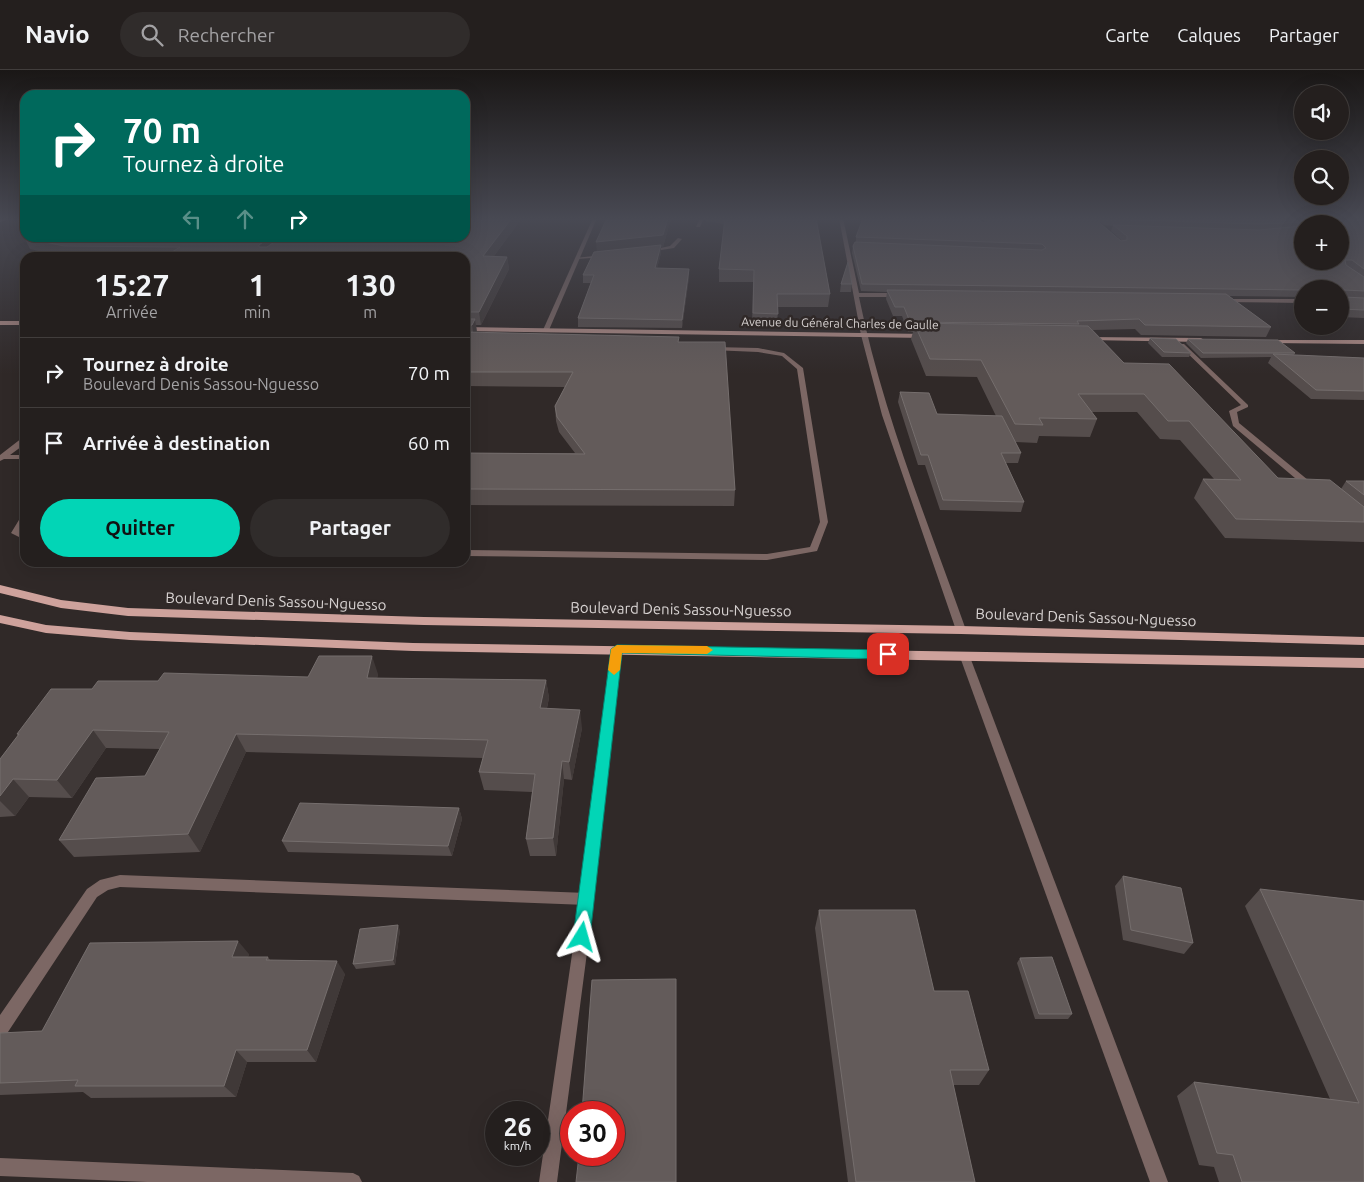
<!DOCTYPE html>
<html lang="fr">
<meta charset="utf-8">
<style>
:root{--surface:#241f1e;--page:#302c2b;--text:#f1f3f6;--muted:#a3a2a4;--line:#413d3c;--accent:#02d5b6}
body{margin:0;font-family:Ubuntu,sans-serif;background:var(--page);color:var(--text);height:100vh;display:flex;flex-direction:column;font-size:19px;white-space:nowrap}
*{box-sizing:border-box;margin:0}
p{font-size:16px;color:var(--muted)}
.icon{flex:none;width:28px;height:28px;fill:none;stroke:currentColor;stroke-width:2;stroke-linecap:round;stroke-linejoin:round}
.map{position:relative;flex:1;overflow:hidden}
.panel{position:absolute;left:20px;top:182px;width:450px;height:315px;display:flex;flex-direction:column;background:var(--surface);border-radius:15px;box-shadow:0 5px 20px #0002,0 0 0 1px var(--line)}
.panel>*{flex:none}
.top-card{position:absolute;left:20px;top:20px;width:450px;height:152px;border-radius:15px;box-shadow:0 5px 20px #0002,0 0 0 1px var(--line);background:#00695c;color:#fff;overflow:hidden}
.fabs{position:absolute;left:1294px;top:15px;display:grid;gap:10px}
.fabs a{display:grid;place-items:center;width:55px;height:55px;border-radius:50%;background:var(--surface);box-shadow:0 5px 20px #0002,0 0 0 1px var(--line);font-size:25px}
.speed{position:absolute;left:485px;top:1031px;display:flex;gap:10px;font-size:25px;font-weight:700;text-align:center}
.speed>*{display:grid;place-content:center;width:65px;height:65px;border-radius:50%;background:var(--surface);box-shadow:0 5px 20px #0002,0 0 0 1px var(--line);line-height:1}
.speed small{font-size:12px;font-weight:400}
.speed .limit{border:8px solid #d22;background:#fff;color:#111}
.pin{position:absolute;display:grid;place-items:center;width:42px;height:42px;color:#fff;margin:-21px;border-radius:10px;box-shadow:0 2px 8px #0006}
.me{position:absolute;width:55px;margin:-28px;rotate:8deg;stroke-linejoin:round;filter:drop-shadow(0 0 4px #0008)}
.turn{display:flex;align-items:center;gap:18px;height:105px;padding:0 20px;font-size:22px}
.turn .icon{width:65px;height:65px;stroke-width:2.5}
.turn b{display:block;font-size:35px;line-height:42px}
.lanes{display:flex;align-items:center;height:48px;padding:0 20px;background:#0003;justify-content:center;gap:25px;direction:ltr}
.lanes .off{opacity:.35}
.eta{display:flex;justify-content:space-evenly;align-items:center;height:85px;text-align:center}
.eta b{font-size:30px;font-weight:700;line-height:35px}
.action{display:flex;gap:10px;margin-top:auto;padding:10px 20px}
.action a{flex:1;height:58px;border-radius:30px;background:var(--accent);color:#111;font-size:20px;font-weight:700;line-height:58px;text-align:center}
.action a+a{background:var(--page);color:var(--text)}
ul{padding:0;list-style:none}
li{display:flex;align-items:center;gap:15px;height:70px;padding:0 20px;border-top:1px solid var(--line)}
li div{flex:1}
li b{display:block;font-size:19px}
li em{font-style:normal}
header{display:flex;align-items:center;gap:30px;box-sizing:border-box;height:70px;padding:0 25px;background:var(--surface);border-bottom:1px solid var(--line)}
header strong{font-size:24px}
nav{display:flex;gap:28px;margin-inline-start:auto;font-size:18px}
.search{width:350px;height:45px;background:var(--page);display:flex;align-items:center;gap:12px;box-sizing:border-box;padding:0 18px;border-radius:28px;color:var(--muted);font-size:19px}
.map>svg:first-child{display:block}
.lines{fill:none;stroke-linecap:round;stroke-linejoin:round}
.lane{fill:#7c6764;fill-rule:evenodd}
.street{fill:#7c6764;fill-rule:evenodd}
.secondary{fill:#aa8883;fill-rule:evenodd}
.primary{fill:#cea29c;fill-rule:evenodd}
.wall{fill:#554d4c;fill-rule:evenodd}
.shaded-wall{fill:#403938}
.building{fill:#635b5a;stroke:#756e6d}
.route{fill:#02d5b6;stroke:#018a76}
.slow{fill:#f59e0b}
.labels{text-anchor:middle;dominant-baseline:central;stroke-width:5;stroke-linejoin:round;paint-order:stroke}
.far-street-label{font-size:12px;fill:#d7d2d1;stroke:#302928}
.street-label{font-size:15px;fill:#d7d2d1;stroke:#302928}
</style>
<header>
<strong>Navio</strong>
<div class="search"><svg class="icon" aria-label="search" viewBox="0 0 24 24"><circle cx="10" cy="10" r="6"/><path d="M15 15l6 6"/></svg>Rechercher</div>
<nav><a>Carte</a><a>Calques</a><a>Partager</a></nav>
</header>
<div class="map">
<svg width="1364" height="1112" viewBox="0 0 1364 1112">
<rect width="100%" height="100%" fill="#302928"/>
<g class="lines">
<g class="lane">
<polygon points="700,148 704,148 700,157 696,157"/>
<polygon points="678,168 682,169 674,178 648,182 646,181 670,176"/>
<polygon points="603,185 605,187 577,189 575,188"/>
<polygon points="1180,274 1184,274 1248,335 1248,337 1237,342 1239,353 1314,415 1314,419 1308,419 1233,356 1229,341 1241,335 1180,276"/>
<polygon points="713,277 758,278 784,283 803,298 828,452 817,481 767,490 465,486 465,480 767,484 810,477 820,452 797,299 782,286 758,282 711,280 711,278"/>
<polygon points="22,368 25,368 25,374 10,385 25,385 25,389 4,389 0,391 0,385"/>
<polygon points="25,444 25,454 20,462 25,464 25,470 11,463 22,445"/>
<polygon points="120,805 587,823 592,825 594,829 592,833 587,835 120,817 108,820 97,827 6,965 0,967 0,945 87,819 100,810"/>
<polygon points="0,1088 353,1103 359,1106 362,1112 147,1112 0,1106"/>
</g>
<g class="street">
<polygon points="593,148 597,148 549,260 544,261 543,260"/>
<path d="M839,148h4l16,75h39l3,2 -3,2h-39c23,114 68,223 107,333l-1,2 -4,1 -5,-3 -74,-215 -21,-80z"/>
<polygon points="1221,229 1302,229 1302,233 1223,232 1221,231"/>
<polygon points="617,575 622,579 594,829 557,1112 539,1112 580,829 612,579"/>
<polygon points="965,583 970,587 1168,1112 1150,1112 960,587"/>
</g>
<g class="secondary">
<polygon points="6,148 13,148 0,152 0,150"/>
<rect x="0" y="251" width="25" height="4"/>
<polygon points="465,257 926,264 929,266 926,268 465,261"/>
<polygon points="1086,267 1201,268 1204,270 1201,272 1088,270 1085,268"/>
<polygon points="1266,270 1364,270 1364,274 1268,273 1265,271"/>
</g>
<g class="primary">
<polygon points="0,515 61,530 128,538 424,547 961,556 1364,567 1364,575 961,564 424,555 128,546 61,538 0,523"/>
<polygon points="0,545 46,555 130,562 413,573 1364,588 1364,598 413,581 130,570 46,563 0,553"/>
</g>
</g>
<g class="wall">
<polygon points="522,148 494,186 507,187 509,199 481,255 476,255 477,263 679,272 735,420 734,436 465,435 465,383 575,383 559,362 556,351 555,336 565,317 465,316 465,188 69,188 30,179 24,167 465,168"/>
<polygon points="607,148 671,148 663,177 661,177 661,183 657,198 689,199 689,207 682,258 578,257 578,248 591,213 583,213 583,205 597,181"/>
<polygon points="682,148 699,148 697,150"/>
<polygon points="705,148 816,148 830,224 828,237 778,237 777,257 752,256 753,212 719,212 719,199 724,154 705,151"/>
<path d="M982,148h112l27,23h1l-11,-10 2,-5 -9,-1 -9,-7h269v100l-24,-1v-28h-38v8l-73,-1 42,31 -5,10 -125,-2 -6,-6 -42,1 31,33 154,115 63,11 5,-8h18v61l-139,-4 -31,-40 9,-19h11l-34,-39 -20,-1 -23,-27h-46l6,7 -7,18 -51,-1 -2,7 -22,-1 6,11 -3,10h-12l18,39 -3,10 -81,-2 -15,-45h-7l-20,-63 2,-10 37,22 59,2 -19,-39 -51,-1 -15,-37 2,-7h-5l-6,-16h-9l-7,-17 1,-7 -26,-1 -9,-38 1,-7 3,-4v-5l125,-15 4,1zM1302,154h38l-38,37z"/>
<polygon points="841,214 852,214 851,222 840,222"/>
<polygon points="1150,268 1191,283 1189,287 1162,287 1148,273"/>
<polygon points="1188,269 1295,283 1294,285 1364,288 1364,330 1311,329 1268,293 1271,287 1201,288 1186,273"/>
<polygon points="378,604 377,608 546,610 549,628 547,638 582,658 572,710 564,709 556,786 530,786 526,769 532,722 484,720 479,702 483,688 246,682 200,782 74,787 59,770 145,706 160,679 106,678 72,728 29,727 15,746 0,747 0,689 18,666 17,664 92,619 158,611 308,607"/>
<polygon points="459,738 462,749 452,786 288,782 282,771"/>
<polygon points="1123,806 1193,873 1184,884 1123,870 1115,816"/>
<polygon points="1260,819 1364,831 1364,1112 1219,1112 1214,1097 1199,1095 1177,1026 1194,1012 1330,1029 1245,836"/>
<polygon points="819,840 934,921 989,1000 979,1015 953,1015 975,1112 848,1112 815,858"/>
<polygon points="400,860 395,895 356,899 353,894"/>
<polygon points="249,884 248,887 268,887 270,890 345,904 316,992 247,992 236,1027 91,1028 83,1022 0,1025 0,963 42,961"/>
<polygon points="1020,888 1072,944 1068,949 1035,949 1017,893"/>
</g>
<g class="shaded-wall">
<polygon points="512,148 522,148 485,198 483,186"/>
<polygon points="668,148 671,148 663,177 661,177 661,183 655,206 597,184 596,172"/>
<polygon points="269,168 288,168 263,187 259,177 259,175"/>
<polygon points="507,187 509,199 481,255 479,242"/>
<polygon points="689,199 689,207 682,258 682,250"/>
<polygon points="475,249 477,263 474,269 472,255"/>
<polygon points="372,586 378,604 374,626 367,608"/>
<polygon points="546,610 549,628 543,655 540,638"/>
<polygon points="580,640 582,658 572,710 569,692"/>
<polygon points="93,660 106,678 72,728 57,710"/>
<polygon points="236,664 246,682 200,782 188,764"/>
<polygon points="562,691 564,709 556,786 553,768"/>
<polygon points="13,709 29,727 15,746 0,731 0,726"/>
<polygon points="459,738 462,749 452,786 448,776"/>
<polygon points="398,855 400,860 395,895 393,890"/>
<polygon points="238,871 249,884 243,901 232,887"/>
<polygon points="337,891 345,904 316,992 307,980"/>
<polygon points="236,980 247,992 236,1027 224,1016"/>
</g>
<g class="building">
<polygon points="465,148 512,148 483,186 507,187 479,242 465,242 465,188 163,188 180,177 64,176 26,168 269,168 259,175 259,177 267,177 280,168 465,168"/>
<polygon points="607,148 668,148 663,165 596,172"/>
<polygon points="725,148 816,148 830,224 777,224 778,244 753,243 754,200 719,199"/>
<polygon points="863,148 979,148 981,152 987,153 988,151 987,148 1094,148 1121,171 1127,170 1127,166 1113,155 1259,160 1302,156 1302,191 1340,191 1340,154 1306,154 1304,152 1259,154 1106,149 1105,148 1364,148 1364,199 1352,190 1345,190 1346,195 1364,207 1364,221 1344,220 1342,225 1344,227 1364,228 1364,240 1340,239 1340,219 1302,219 1302,220 862,214 853,176 855,172 1042,180 1046,178 1042,174 856,167"/>
<polygon points="661,175 655,198 689,199 682,250 578,248 594,205 583,205 594,182"/>
<polygon points="848,192 852,214 841,214"/>
<polygon points="887,220 1226,224 1271,257 1145,255 1139,249 1077,251 1079,254 910,252 904,237 895,237"/>
<polygon points="465,249 475,249 472,255 465,256"/>
<polygon points="914,253 1088,256 1124,293 1169,294 1278,408 1330,410 1364,437 1364,452 1236,449 1203,409 1241,410 1189,351 1168,351 1144,324 1078,324 1097,349 1039,348 1043,355 1015,354 981,290 930,289"/>
<polygon points="465,262 679,267 678,272 725,272 735,420 465,419 465,383 585,384 557,347 555,336 573,302 465,302"/>
<polygon points="1150,268 1176,269 1191,283 1164,282"/>
<polygon points="1188,269 1278,270 1295,283 1203,283"/>
<polygon points="1273,284 1364,288 1364,321 1316,320"/>
<polygon points="900,322 929,323 937,344 1002,346 1021,383 1001,383 1024,432 943,430 928,385 921,385"/>
<polygon points="1346,411 1364,411 1364,425"/>
<polygon points="319,586 372,586 367,608 546,610 540,638 580,640 569,692 562,691 553,768 526,769 535,704 479,702 488,670 236,664 188,764 59,770 96,708 145,706 169,662 93,660 57,710 13,709 0,726 0,689 19,664 17,664 51,619 92,619 98,611 158,611 164,603 308,607"/>
<polygon points="300,733 459,738 448,776 282,771"/>
<polygon points="1123,806 1181,818 1193,873 1131,860"/>
<polygon points="1260,819 1364,831 1364,1112 1242,1112 1233,1085 1217,1083 1194,1012 1359,1033"/>
<polygon points="819,840 915,840 934,921 968,921 989,1000 950,1000 975,1112 856,1112"/>
<polygon points="398,855 393,890 353,894 360,859"/>
<polygon points="238,871 232,887 268,887 266,890 337,891 307,980 236,980 224,1016 75,1016 78,1010 0,1013 0,963 42,961 90,873"/>
<polygon points="1052,887 1072,944 1039,944 1020,888"/>
<polygon points="676,909 676,1112 576,1112 579,1085 614,1085 614,1042 582,1042 592,910"/>
</g>
<linearGradient id="sky" x2="0" y2="1"><stop stop-color="#1a1716"/><stop offset="0.49" stop-color="#484953"/><stop offset="1" stop-color="#484953" stop-opacity="0"/></linearGradient>
<rect width="1364" height="304" fill="url(#sky)"/>
<polygon class="route" points="617,575 888,580 894,584 888,589 622,583 590,867 587,872 582,875 576,872 573,867 611,579"/>
<polygon class="slow" points="617,575 707,576 713,580 707,584 622,583 620,600 614,605 608,600 611,579"/>
<g class="labels">
<g class="far-street-label">
<text transform="translate(840 253) rotate(1)">Avenue du Général Charles de Gaulle</text>
</g>
<g class="street-label">
<text transform="translate(276 531) rotate(2)">Boulevard Denis Sassou-Nguesso</text>
<text transform="translate(681 539) rotate(1)">Boulevard Denis Sassou-Nguesso</text>
<text transform="translate(1086 547) rotate(2)">Boulevard Denis Sassou-Nguesso</text>
</g>
</g>
</svg>
<div class="fabs">
<a><svg class="icon" aria-label="sound" viewBox="0 0 24 24"><path d="M4 9h4l5-4v14l-5-4H4zM17 9q2 3 0 6"/></svg></a>
<a><svg class="icon" aria-label="search" viewBox="0 0 24 24"><circle cx="10" cy="10" r="6"/><path d="M15 15l6 6"/></svg></a>
<a>+</a>
<a>−</a>
</div>
<div class="speed"><div>26<small>km/h</small></div><div class="limit">30</div></div>
<div class="pin" style="left:888px;top:584px;background:#d93025"><svg class="icon" aria-label="arrive" viewBox="0 0 24 24"><path d="M6 21V4h12l-3 4 3 4H6"/></svg></div>
<svg class="me" style="left:582px;top:867px" viewBox="-20 -20 40 40"><path d="M0-17L14 15 0 8-14 15z" fill="#02d5b6" stroke="#fff" stroke-width="4"/></svg>
<div class="top-card">
<div class="turn"><svg class="icon" aria-label="right" viewBox="0 0 24 24"><path d="M7 20v-9h11M14 6l5 5-5 5"/></svg><div><b>70 m</b>Tournez à droite</div></div>
<div class="lanes"><svg class="icon off" aria-label="left" viewBox="0 0 24 24"><path d="M17 20v-9H6M10 6l-5 5 5 5"/></svg><svg class="icon off" aria-label="ahead" viewBox="0 0 24 24"><path d="M12 20V5M6 11l6-6 6 6"/></svg><svg class="icon" aria-label="right" viewBox="0 0 24 24"><path d="M7 20v-9h11M14 6l5 5-5 5"/></svg></div>
</div>
<section class="panel">
<div class="eta">
<div><b>15:27</b><p>Arrivée</p></div>
<div><b>1</b><p>min</p></div>
<div><b>130</b><p>m</p></div>
</div>
<ul>
<li><svg class="icon" aria-label="right" viewBox="0 0 24 24"><path d="M7 20v-9h11M14 6l5 5-5 5"/></svg><div><b>Tournez à droite</b><p>Boulevard Denis Sassou-Nguesso</p></div><em>70 m</em></li>
<li><svg class="icon" aria-label="arrive" viewBox="0 0 24 24"><path d="M6 21V4h12l-3 4 3 4H6"/></svg><div><b>Arrivée à destination</b></div><em>60 m</em></li>
</ul>
<div class="action"><a>Quitter</a><a>Partager</a></div>
</section>
</div>
